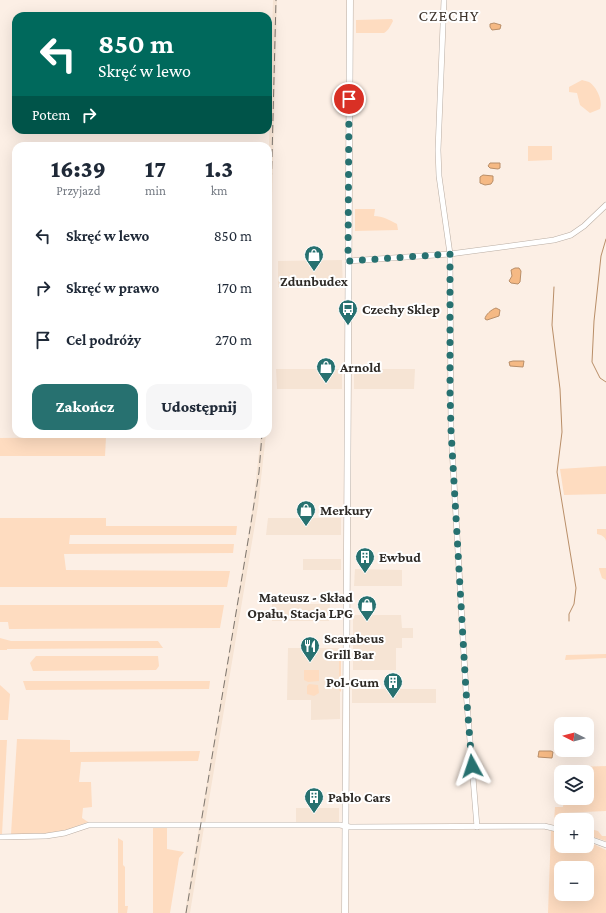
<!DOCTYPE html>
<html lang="pl">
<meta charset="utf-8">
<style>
:root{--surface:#fff;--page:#f6f6f7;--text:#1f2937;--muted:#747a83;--accent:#277170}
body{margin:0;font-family:"Crimson Pro",serif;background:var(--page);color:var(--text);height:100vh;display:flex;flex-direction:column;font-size:15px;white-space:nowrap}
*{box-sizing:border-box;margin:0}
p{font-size:13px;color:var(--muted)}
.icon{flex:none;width:22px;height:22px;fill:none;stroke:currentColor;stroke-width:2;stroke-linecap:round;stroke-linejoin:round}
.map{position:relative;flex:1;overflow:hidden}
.side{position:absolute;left:12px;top:142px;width:260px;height:296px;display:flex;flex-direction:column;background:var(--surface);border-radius:12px;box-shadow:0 4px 16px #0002}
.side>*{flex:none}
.hud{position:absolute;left:12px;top:12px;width:260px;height:122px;border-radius:12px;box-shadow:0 4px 16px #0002;background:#00695c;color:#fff;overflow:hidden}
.needle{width:26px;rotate:276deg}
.buttons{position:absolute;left:554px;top:717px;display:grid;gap:8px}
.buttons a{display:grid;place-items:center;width:40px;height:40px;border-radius:8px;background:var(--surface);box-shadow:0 4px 16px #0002;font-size:20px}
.pin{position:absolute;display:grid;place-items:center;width:34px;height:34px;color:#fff;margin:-17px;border:2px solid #fff;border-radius:50%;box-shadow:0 1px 4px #0007}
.me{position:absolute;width:44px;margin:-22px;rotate:355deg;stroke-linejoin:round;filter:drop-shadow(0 0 3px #0008)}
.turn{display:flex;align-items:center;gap:14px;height:84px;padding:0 20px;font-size:18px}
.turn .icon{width:52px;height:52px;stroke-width:2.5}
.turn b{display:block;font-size:28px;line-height:34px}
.then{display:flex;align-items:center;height:38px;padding:0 20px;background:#0003;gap:8px;font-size:15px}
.eta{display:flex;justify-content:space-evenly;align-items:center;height:68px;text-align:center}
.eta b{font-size:24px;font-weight:800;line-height:28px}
.button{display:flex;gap:8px;margin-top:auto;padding:8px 20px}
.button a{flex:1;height:46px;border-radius:12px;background:var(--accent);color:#fff;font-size:16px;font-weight:800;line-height:46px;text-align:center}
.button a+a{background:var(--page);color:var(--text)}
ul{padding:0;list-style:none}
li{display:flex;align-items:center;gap:12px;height:52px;padding:0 20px}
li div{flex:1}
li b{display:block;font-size:15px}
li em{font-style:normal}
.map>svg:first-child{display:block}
.built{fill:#f6e4d4}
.green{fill:#fedcc0;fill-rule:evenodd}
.water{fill:#f5b984;stroke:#b98e68}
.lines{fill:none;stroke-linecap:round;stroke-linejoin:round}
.stream{stroke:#b98e68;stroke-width:1}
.minor-casing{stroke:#b9ada3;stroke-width:6}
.major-casing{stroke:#b9ada3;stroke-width:7}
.minor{stroke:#fff;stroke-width:5}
.major{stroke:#fff;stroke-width:6}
.rail{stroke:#7c756e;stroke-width:1;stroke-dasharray:8 4;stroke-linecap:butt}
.route{stroke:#277170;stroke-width:7;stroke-dasharray:0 12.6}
.labels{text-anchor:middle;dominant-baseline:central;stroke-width:4;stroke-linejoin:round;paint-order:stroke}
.poi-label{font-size:14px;font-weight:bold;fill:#2e2a26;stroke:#fff;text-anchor:start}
.quarter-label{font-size:16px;letter-spacing:1px;fill:#3f352d;stroke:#fff}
</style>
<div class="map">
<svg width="606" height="913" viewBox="0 0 606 913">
<rect width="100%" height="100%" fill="#fcefe5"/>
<g class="built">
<polygon points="273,0 277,0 268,376 268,179"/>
<polygon points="342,260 343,288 278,287 278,261"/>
<polygon points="276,369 342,369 342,389 277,389"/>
<polygon points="354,369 415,369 414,389 354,389"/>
<polygon points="261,434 266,434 258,506 205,824 200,824 253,506"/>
<polygon points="268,518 341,518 341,535 266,535"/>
<rect x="303" y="559" width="38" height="11"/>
<polygon points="355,569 402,570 402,586 354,586"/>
<polygon points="272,604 330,604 329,621 272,621"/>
<polygon points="353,615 401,615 402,628 413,628 413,638 402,638 402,648 396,648 396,670 353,670"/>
<polygon points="288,648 340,648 340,719 311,720 311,700 287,700"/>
<rect x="352" y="689" width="84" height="14"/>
<rect x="296" y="808" width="43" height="15"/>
<polygon points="199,827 204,827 190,913 185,913"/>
</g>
<g class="green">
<path d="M392,19l1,2c-2,4 -5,10 -9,12h-28v-13z"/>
<path d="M582,80c2,1 5,1 7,2 8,5 14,19 11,27l-10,4 -10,-8 -3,-12 -8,-1v-5z"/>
<polygon points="528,146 552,146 552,160 528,161"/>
<path d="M355,209h20l-1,7c9,0 15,4 23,8l1,6 -43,1z"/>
<polygon points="106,437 105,456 0,456 0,438"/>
<polygon points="606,466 606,494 564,495 560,469"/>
<polygon points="0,518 106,518 106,526 237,526 236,535 70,535 69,544 234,544 233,553 64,554 66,570 230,571 227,587 0,587"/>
<path d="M597,529h9v12c-1,-4 -4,-6 -9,-7z"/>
<polygon points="599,568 606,568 606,580 602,578 599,569"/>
<polygon points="0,605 224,605 220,628 9,629 8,622 0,622"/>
<polygon points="0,638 11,641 158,641 163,648 7,649 7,650 0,650"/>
<polygon points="606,654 606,658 565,660 566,655"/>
<polygon points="36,656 158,656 159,666 156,670 33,671 30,663"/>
<polygon points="341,657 341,692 339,690 339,660"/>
<polygon points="304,670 319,670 319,681 308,682 304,680"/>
<polygon points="23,681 210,681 209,689 26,690"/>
<polygon points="309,684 318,685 319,693 314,696 307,694 307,686"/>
<polygon points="0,685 10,694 8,720 0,720"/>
<polygon points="17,739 70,740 70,752 200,751 198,761 81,762 79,782 91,782 92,807 83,808 82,818 88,822 67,830 44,834 11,834"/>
<polygon points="0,740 7,740 2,834 0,834"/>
<polygon points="606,766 606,811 562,813 561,826 554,823 555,807 563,807 564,798 587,798 587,772 575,772 578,767"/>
<polygon points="153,828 167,828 167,849 184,852 179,858 170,913 153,913"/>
<polygon points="587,828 598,831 602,836 606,836 606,841 587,835"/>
<path d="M551,830l10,2v14h26v-5l19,9v63h-58zM561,868h26v26h-26z"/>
<polygon points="118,838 123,841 123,865 125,867 125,906 128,906 127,913 118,913"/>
</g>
<g class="water">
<polygon points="494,23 501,25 500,29 492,30 490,27 490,24"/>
<polygon points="490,163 500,163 500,168 498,169 490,168 488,166"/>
<polygon points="483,175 493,176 493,181 491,184 485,185 480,183 480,177"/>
<polygon points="515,268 519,268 521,271 520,282 518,284 511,283 509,281 512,276 511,270"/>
<path d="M496,308l4,2 -1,6 -12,4 -2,-1c0,-4 7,-10 11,-11z"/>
<polygon points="513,361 524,361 523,367 510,366 509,362"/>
<polygon points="539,751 551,751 553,752 552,758 538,757"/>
</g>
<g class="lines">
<g class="stream">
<polyline points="606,239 601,256 594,321 592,362 600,378 606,382"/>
<polyline points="554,287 552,325 560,389 562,432 557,472 576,588 574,604 569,614 569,621"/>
</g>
<g class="minor-casing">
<g id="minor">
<polyline points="444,0 438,150 439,176 450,254 451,430 466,691 477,827"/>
<polyline points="348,261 450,254 554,240 571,235 584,226 606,205"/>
<polyline points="0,837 46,836 65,833 89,825 340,825 350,827 544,826 561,830"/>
<polyline points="587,838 606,845"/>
</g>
</g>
<g class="major-casing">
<polyline id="major" points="345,913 350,0"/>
</g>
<use href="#minor" class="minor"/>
<use href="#major" class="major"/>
<g class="rail">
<polyline points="268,313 276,0"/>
<polyline points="186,913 251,523 259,472 262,434"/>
</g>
</g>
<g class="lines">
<polyline class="route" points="349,99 348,261 450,254 450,392 451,430 466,691 472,766"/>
</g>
<defs>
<g id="shop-pin" transform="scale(1)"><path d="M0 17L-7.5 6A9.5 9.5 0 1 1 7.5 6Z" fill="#277170" stroke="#fff"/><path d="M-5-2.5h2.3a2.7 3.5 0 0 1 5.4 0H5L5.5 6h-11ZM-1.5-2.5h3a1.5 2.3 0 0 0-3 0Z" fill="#fff"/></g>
<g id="bus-pin" transform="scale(1)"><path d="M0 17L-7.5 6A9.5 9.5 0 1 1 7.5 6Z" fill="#277170" stroke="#fff"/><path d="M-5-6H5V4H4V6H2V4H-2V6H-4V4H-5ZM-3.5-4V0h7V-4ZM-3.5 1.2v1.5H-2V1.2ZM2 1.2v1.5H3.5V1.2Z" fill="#fff"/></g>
<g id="building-pin" transform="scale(1)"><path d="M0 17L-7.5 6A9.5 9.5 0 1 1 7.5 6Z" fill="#277170" stroke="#fff"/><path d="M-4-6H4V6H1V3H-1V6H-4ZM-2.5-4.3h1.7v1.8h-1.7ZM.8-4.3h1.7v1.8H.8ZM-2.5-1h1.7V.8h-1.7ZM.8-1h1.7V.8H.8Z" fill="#fff"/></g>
<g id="restaurant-pin" transform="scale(1)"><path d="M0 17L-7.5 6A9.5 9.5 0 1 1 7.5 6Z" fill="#277170" stroke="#fff"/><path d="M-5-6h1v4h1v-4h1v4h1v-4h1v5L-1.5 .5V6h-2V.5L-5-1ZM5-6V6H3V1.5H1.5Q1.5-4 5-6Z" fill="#fff"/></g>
</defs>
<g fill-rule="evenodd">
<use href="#shop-pin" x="314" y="255"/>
<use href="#bus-pin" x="348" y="309"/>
<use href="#shop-pin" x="326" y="367"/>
<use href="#shop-pin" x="306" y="510"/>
<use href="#building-pin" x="365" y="557"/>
<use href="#shop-pin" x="367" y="605"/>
<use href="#restaurant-pin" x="310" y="646"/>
<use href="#building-pin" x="393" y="682"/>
<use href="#building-pin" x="314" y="797"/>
</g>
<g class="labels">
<g class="poi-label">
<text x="314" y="281" text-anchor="middle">Zdunbudex</text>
<text x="362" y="309">Czechy Sklep</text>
<text x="340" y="367">Arnold</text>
<text x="320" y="510">Merkury</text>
<text x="379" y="557">Ewbud</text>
<text x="353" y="597" text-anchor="end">Mateusz - Skład<tspan x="353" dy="16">Opału, Stacja LPG</tspan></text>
<text x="324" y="638">Scarabeus<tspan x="324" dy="16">Grill Bar</tspan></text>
<text x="379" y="682" text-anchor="end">Pol-Gum</text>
<text x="328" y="797">Pablo Cars</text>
</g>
<g class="quarter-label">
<text x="449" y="15">CZECHY</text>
</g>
</g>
</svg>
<div class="buttons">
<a><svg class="needle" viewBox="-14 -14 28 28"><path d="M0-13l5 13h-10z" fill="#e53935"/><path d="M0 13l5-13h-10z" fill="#747a83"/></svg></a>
<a><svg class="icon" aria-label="layers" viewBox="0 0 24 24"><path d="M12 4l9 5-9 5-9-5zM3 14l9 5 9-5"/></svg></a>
<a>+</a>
<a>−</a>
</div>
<div class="pin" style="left:349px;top:99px;background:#d93025"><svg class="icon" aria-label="arrive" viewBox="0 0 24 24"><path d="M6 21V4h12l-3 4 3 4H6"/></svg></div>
<svg class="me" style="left:472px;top:766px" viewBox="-20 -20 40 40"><path d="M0-17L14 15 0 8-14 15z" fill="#277170" stroke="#fff" stroke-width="4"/></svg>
<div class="hud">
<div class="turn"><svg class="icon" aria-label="left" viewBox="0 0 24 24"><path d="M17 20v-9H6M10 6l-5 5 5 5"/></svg><div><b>850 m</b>Skręć w lewo</div></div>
<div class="then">Potem<svg class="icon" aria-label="right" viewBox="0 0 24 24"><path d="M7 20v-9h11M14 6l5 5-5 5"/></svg></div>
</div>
<section class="side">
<div class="eta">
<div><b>16:39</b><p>Przyjazd</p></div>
<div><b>17</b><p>min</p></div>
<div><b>1.3</b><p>km</p></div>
</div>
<ul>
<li><svg class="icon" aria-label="left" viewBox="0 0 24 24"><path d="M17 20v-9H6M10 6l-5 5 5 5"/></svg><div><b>Skręć w lewo</b></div><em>850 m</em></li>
<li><svg class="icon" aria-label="right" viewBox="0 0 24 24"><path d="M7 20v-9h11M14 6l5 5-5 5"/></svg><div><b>Skręć w prawo</b></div><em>170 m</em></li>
<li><svg class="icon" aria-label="arrive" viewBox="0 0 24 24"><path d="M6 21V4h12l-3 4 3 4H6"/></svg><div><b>Cel podróży</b></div><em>270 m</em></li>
</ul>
<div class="button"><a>Zakończ</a><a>Udostępnij</a></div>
</section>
</div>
